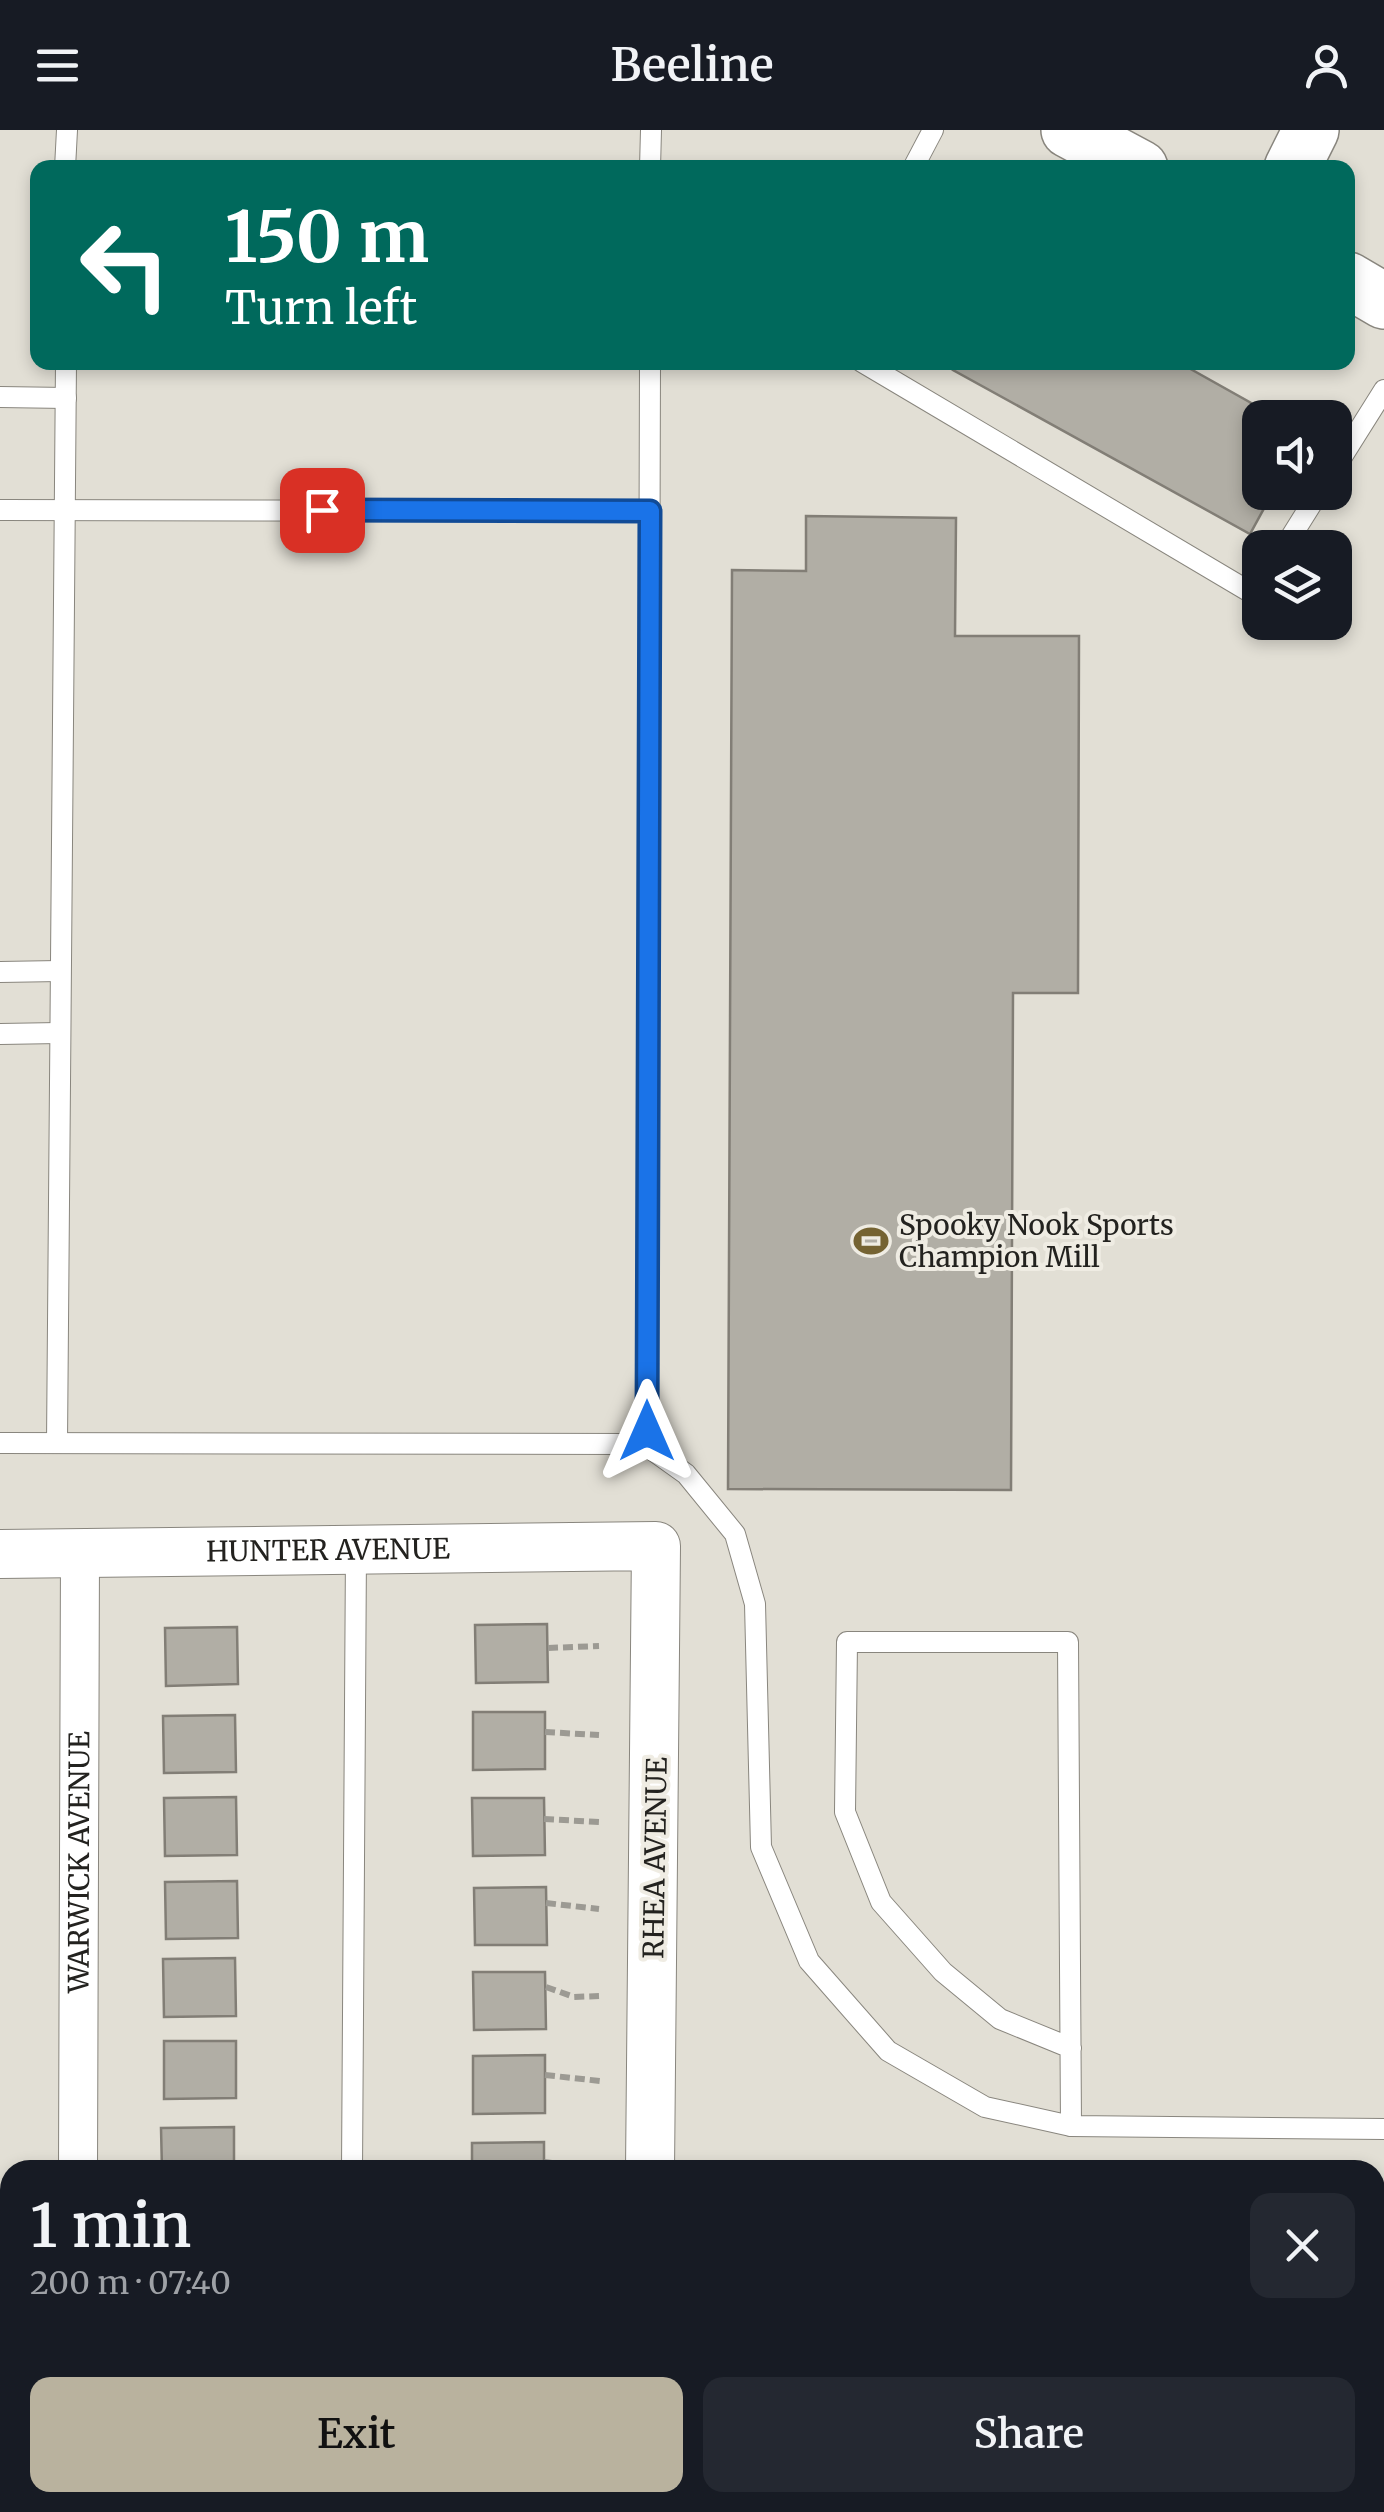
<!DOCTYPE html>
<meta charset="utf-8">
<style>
:root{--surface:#171b24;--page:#242831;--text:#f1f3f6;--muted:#9ea1a6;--accent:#b9b29e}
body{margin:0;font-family:Merriweather,serif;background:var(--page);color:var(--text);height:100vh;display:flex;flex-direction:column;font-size:38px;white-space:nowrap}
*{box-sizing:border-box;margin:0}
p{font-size:32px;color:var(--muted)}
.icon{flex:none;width:55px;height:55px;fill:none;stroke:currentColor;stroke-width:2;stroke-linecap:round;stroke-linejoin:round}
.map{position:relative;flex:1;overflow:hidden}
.drawer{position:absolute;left:0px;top:2030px;width:1385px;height:352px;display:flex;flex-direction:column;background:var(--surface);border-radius:30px 30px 0 0;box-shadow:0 5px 15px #0003}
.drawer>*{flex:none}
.banner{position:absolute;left:30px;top:30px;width:1325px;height:210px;border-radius:20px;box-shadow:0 5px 15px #0003;background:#00695c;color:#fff;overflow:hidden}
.tools{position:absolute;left:1242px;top:270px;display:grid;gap:20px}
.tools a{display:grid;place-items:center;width:110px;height:110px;border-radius:20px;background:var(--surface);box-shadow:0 5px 15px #0003;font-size:50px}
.pin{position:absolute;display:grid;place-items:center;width:85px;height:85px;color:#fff;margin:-42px;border-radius:20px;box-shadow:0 5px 15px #0006}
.me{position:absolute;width:110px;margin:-55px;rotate:0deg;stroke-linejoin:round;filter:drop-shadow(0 0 8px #0008)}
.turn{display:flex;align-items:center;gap:35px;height:210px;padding:0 30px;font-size:45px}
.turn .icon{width:130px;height:130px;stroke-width:2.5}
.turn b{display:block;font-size:70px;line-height:85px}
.round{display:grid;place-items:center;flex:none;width:105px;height:105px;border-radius:20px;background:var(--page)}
.head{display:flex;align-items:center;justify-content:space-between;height:170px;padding:0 30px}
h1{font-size:60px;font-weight:600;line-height:75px}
.cta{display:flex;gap:20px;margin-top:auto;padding:20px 30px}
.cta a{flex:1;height:115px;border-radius:20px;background:var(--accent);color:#111;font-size:40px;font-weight:600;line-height:115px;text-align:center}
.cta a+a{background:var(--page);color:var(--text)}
header{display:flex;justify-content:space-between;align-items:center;height:130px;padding:0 30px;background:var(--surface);font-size:45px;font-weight:600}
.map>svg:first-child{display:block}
.building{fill:#b1aea5;stroke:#827e76;stroke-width:2.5}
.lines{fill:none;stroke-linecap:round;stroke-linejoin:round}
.service-casing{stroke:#89867e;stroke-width:22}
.minor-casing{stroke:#89867e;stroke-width:40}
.tertiary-casing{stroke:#89867e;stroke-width:50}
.secondary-casing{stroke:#89867e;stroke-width:58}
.path{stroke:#9c9a93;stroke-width:6;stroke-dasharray:10 5;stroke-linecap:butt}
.service{stroke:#fff;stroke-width:20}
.minor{stroke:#fff;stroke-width:38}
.tertiary{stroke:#fff;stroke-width:48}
.secondary{stroke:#fff;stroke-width:55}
.route-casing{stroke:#114b97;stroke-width:25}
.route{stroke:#1a73e8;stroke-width:18}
.labels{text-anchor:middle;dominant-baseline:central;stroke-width:8;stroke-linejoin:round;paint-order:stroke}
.poi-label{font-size:28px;fill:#23221f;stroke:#efece3;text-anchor:start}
.street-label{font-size:28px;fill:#23221f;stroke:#efece3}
</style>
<header><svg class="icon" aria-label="menu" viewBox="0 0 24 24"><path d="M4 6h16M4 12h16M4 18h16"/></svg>Beeline<svg class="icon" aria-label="person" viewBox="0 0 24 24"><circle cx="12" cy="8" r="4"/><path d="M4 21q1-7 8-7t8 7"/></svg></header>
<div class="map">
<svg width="1384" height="2382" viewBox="0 0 1384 2382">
<rect width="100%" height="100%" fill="#e2dfd5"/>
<g class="building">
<polygon points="958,232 1178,232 1278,288 1260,288 1260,362 1273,362 1250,404 953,240"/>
<polygon points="806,386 956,388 955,506 1079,506 1078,863 1013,863 1011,1360 728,1359 732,440 806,441"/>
<polygon points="547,1494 548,1552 476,1553 475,1495"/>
<polygon points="237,1497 238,1554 166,1556 165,1498"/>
<polygon points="473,1582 545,1582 545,1639 473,1640"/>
<polygon points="235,1585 236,1642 164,1643 163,1586"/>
<polygon points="236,1667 237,1725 165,1726 164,1668"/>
<polygon points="472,1668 544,1668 545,1725 473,1726"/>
<polygon points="237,1751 238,1808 166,1809 165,1752"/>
<polygon points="546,1757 547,1815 475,1815 474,1758"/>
<polygon points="235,1828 236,1886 164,1887 163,1829"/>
<polygon points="473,1842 545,1842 546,1899 474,1900"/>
<polygon points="164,1911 236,1911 236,1968 164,1969"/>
<polygon points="545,1925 545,1983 473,1984 473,1926"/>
<polygon points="234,1997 234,2040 162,2040 161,1998"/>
<polygon points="544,2012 544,2040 472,2040 472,2013"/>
<polygon points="0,2245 4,2245 8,2352 0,2352"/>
</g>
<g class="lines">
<g class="service-casing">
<g id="service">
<polyline points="65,38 67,0"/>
<polyline points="650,38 651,0"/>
<polyline points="913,38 933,0"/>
<polyline points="862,232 1255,465 1260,456"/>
<polyline points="0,267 66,268"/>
<polyline points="1335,338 1384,260"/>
<polyline points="0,380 649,381"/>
<polyline points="1284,418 1319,362"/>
<polyline points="0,842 59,841"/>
<polyline points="0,904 59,903"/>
<polyline points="637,1309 686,1344 735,1404 755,1474 761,1717 809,1831 888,1921 985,1977 1071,1996 1384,1999"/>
<polyline points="0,1313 629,1314 647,1301 650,232"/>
<polyline points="57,1313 66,232"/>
<polyline points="1071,1918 1000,1889 943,1842 881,1772 845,1682 847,1512 1068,1512 1071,1996"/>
<polyline points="352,2040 356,1420"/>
<polyline points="350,2372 350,2382"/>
</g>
</g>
<g class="minor-casing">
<g id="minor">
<path id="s1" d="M78,2040l2,-617"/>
<polyline points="77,2382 77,2372"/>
</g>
</g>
<g class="tertiary-casing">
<g id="tertiary">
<path id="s2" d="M0,1424l656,-8 -6,624"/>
<polyline points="645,2382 645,2372"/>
</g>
</g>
<g class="secondary-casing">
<g id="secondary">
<polyline points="1069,0 1140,38"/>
<polyline points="1292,38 1311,0"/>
<polyline points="1348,150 1384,171"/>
</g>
</g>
<g class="path">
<polyline points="548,1518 599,1516"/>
<polyline points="545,1602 599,1605"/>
<polyline points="544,1689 599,1692"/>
<polyline points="546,1773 599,1779"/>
<polyline points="546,1857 574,1867 599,1866"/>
<polyline points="545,1945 600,1951"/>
<polyline points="544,2032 600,2039"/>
</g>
<use href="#service" class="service"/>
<use href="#minor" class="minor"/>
<use href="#tertiary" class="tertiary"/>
<use href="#secondary" class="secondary"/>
</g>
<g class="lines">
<g class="route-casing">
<polyline id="route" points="322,380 650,381 647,1301"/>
</g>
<use href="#route" class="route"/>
</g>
<defs>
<g id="stadium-bare" transform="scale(2.7)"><path d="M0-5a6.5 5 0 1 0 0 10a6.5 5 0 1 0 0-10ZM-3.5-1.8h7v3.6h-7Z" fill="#756332" stroke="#efece3" stroke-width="2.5" paint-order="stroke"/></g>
</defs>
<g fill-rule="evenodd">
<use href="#stadium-bare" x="871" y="1111"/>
</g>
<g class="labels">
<g class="poi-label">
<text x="899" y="1095">Spooky Nook Sports<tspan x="899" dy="32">Champion Mill</tspan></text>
</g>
<g class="street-label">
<text stroke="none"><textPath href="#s2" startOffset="328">HUNTER AVENUE</textPath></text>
<text transform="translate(655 1728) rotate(-89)">RHEA AVENUE</text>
<text stroke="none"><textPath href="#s1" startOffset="308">WARWICK AVENUE</textPath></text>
</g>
</g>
</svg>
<div class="tools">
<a><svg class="icon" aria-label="sound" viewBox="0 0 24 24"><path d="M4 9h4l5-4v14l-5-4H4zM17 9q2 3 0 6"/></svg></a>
<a><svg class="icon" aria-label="layers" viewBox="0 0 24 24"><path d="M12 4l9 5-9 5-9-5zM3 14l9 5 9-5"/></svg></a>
</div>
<div class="pin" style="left:322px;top:380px;background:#d93025"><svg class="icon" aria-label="arrive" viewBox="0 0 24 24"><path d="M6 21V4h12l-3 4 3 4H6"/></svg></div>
<svg class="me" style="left:647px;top:1301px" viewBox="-20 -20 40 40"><path d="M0-17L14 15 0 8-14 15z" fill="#1a73e8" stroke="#fff" stroke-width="4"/></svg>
<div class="banner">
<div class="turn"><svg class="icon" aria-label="left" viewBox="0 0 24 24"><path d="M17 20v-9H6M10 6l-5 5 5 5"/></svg><div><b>150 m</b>Turn left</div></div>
</div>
<section class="drawer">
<div class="head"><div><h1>1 min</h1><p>200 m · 07:40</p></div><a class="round"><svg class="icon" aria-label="close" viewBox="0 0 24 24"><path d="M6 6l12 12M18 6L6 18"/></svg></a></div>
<div class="cta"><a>Exit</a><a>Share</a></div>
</section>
</div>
